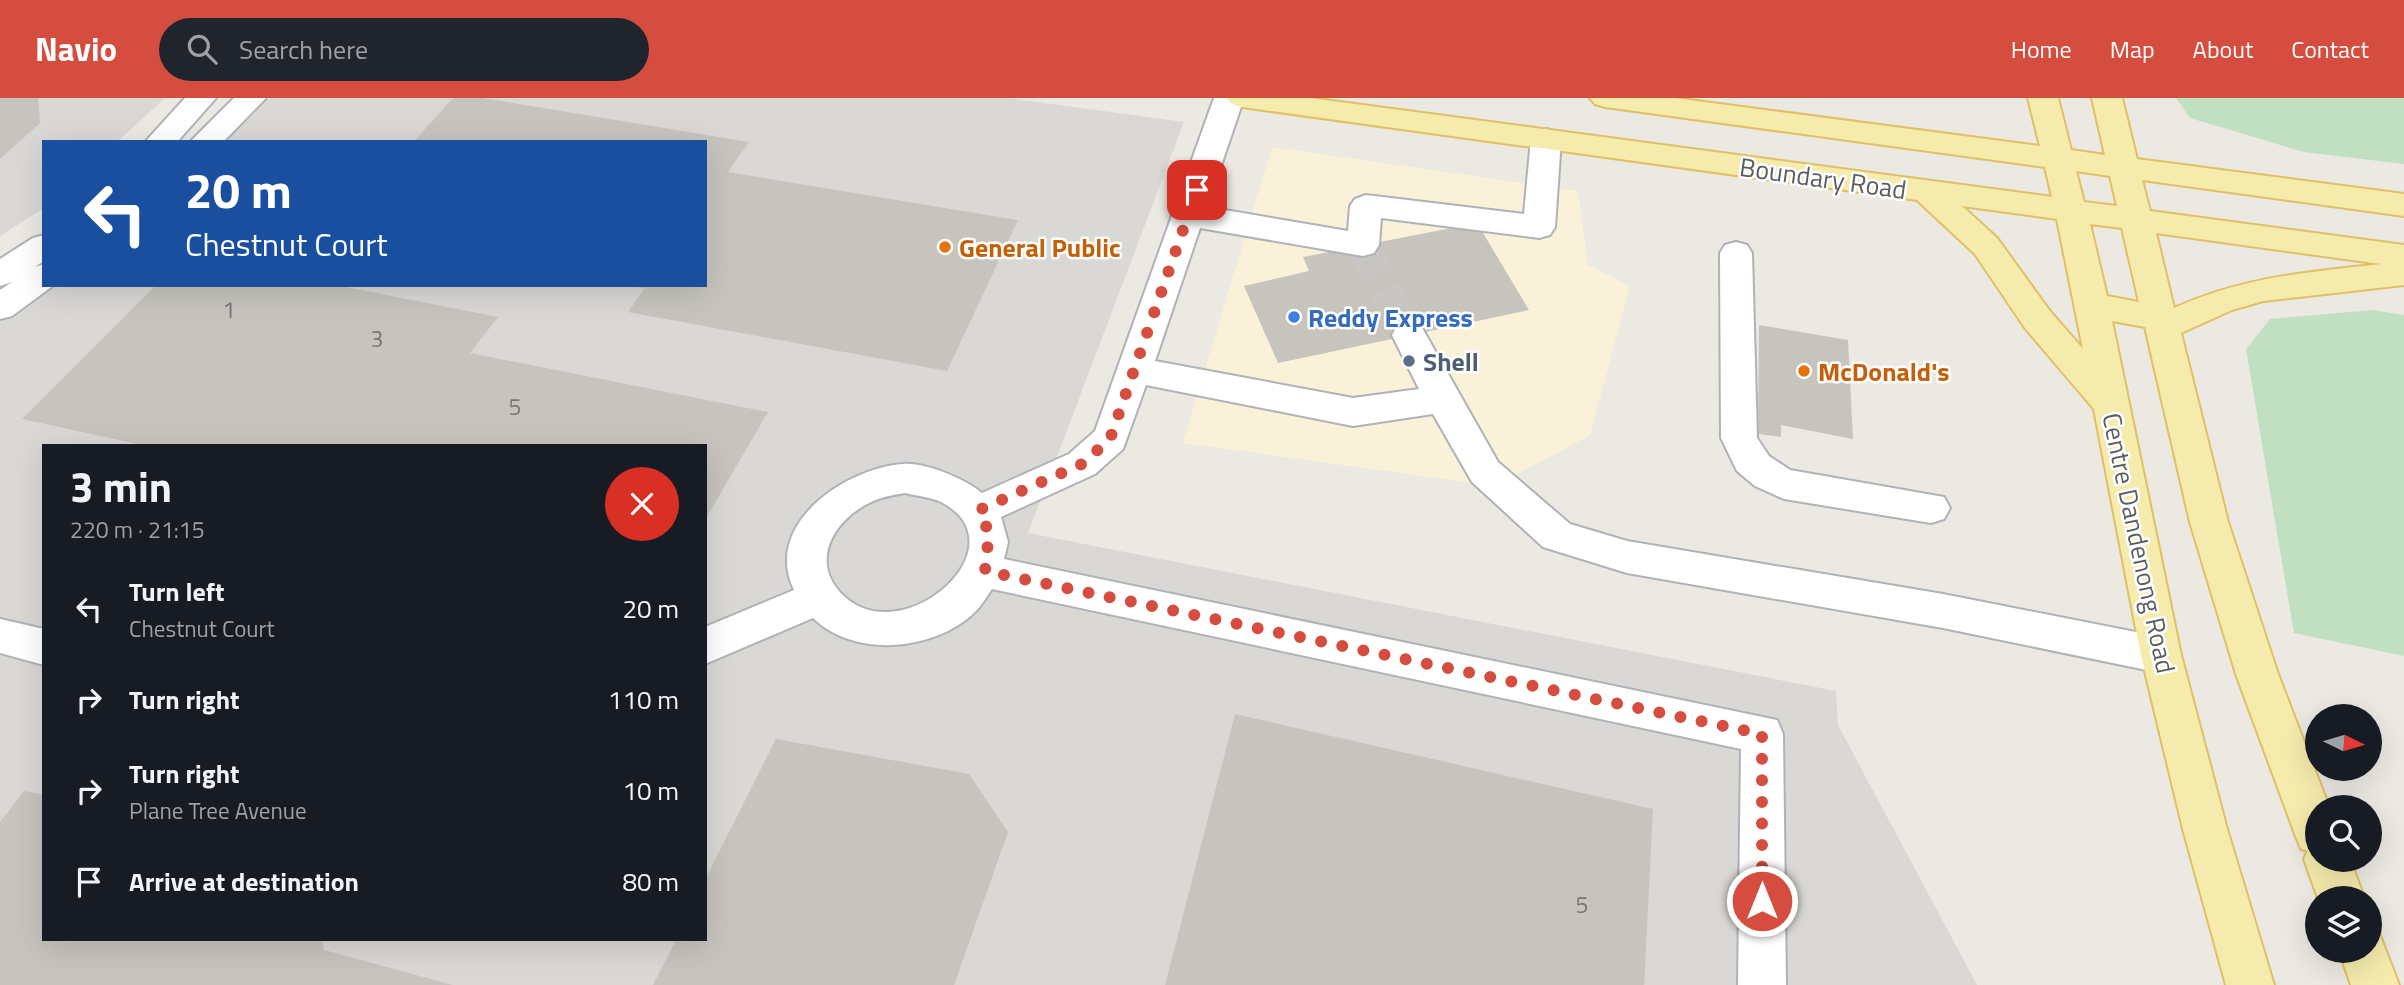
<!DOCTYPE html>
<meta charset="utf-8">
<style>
:root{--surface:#171b24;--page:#20242c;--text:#f1f3f6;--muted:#9ea1a6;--accent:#d54d3e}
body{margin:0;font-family:"Titillium Web",sans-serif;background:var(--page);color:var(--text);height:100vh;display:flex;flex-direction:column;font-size:26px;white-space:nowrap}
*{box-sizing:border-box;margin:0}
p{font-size:23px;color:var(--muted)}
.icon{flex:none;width:38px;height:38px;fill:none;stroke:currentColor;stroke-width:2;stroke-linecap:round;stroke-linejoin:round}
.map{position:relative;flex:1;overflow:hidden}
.side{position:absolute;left:42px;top:346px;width:665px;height:497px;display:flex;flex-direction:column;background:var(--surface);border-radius:0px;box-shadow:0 7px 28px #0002}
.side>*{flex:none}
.top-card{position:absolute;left:42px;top:42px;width:665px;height:147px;border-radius:0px;box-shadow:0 7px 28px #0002;background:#1a4fa0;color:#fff;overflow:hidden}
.needle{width:46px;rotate:95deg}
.buttons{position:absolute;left:2305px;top:606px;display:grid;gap:14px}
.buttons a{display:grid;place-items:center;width:77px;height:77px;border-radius:50%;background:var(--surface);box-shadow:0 7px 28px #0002;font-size:35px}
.pin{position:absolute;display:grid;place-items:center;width:60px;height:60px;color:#fff;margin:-30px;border-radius:14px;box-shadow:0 4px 10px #0006}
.me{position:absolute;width:77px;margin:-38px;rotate:0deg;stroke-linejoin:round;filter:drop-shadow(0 0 5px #0008)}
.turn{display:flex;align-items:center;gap:24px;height:147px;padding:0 28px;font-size:32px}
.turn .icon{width:91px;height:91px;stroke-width:2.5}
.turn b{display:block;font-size:49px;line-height:60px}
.round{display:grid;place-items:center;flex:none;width:74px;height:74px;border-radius:37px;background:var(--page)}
.overview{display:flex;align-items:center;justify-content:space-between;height:119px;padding:0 28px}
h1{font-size:42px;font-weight:700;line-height:52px}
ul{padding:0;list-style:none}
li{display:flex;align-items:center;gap:21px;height:91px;padding:0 28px}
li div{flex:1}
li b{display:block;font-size:26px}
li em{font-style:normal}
header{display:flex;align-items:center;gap:42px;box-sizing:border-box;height:98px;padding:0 35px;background:var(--accent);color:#fff}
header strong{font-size:33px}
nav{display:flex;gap:38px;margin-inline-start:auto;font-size:24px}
.search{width:490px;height:63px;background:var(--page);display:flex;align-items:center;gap:18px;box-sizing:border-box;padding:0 24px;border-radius:38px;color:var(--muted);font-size:26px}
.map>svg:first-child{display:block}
.commercial{fill:#f9f2d9}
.industrial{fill:#dad8d4;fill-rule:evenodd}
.green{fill:#c1e0c1}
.building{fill:#c7c4be}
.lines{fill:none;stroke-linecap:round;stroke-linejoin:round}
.minor-tunnel{stroke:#c7c6c2;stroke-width:33;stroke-dasharray:33 17;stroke-linecap:butt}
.minor-casing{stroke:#afb2b6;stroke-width:4}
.major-casing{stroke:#e1c065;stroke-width:4}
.minor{fill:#fff;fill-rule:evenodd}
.major{fill:#f5ebad;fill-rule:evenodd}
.route{stroke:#d54d3e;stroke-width:12;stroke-dasharray:0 21.6}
.food-dot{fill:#e8710a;stroke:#fff;stroke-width:2.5}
.shop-dot{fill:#3f7fe0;stroke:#fff;stroke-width:2.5}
.service-dot{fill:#5c6f8a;stroke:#fff;stroke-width:2.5}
.labels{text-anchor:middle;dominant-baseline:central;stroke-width:5;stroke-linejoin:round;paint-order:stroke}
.number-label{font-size:23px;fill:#757778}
.street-label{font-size:26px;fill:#5a5d61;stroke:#fff}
.food-label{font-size:26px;font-weight:bold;fill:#c56008;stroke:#fff;text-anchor:start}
.shop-label{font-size:26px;font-weight:bold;fill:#366cbe;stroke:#fff;text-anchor:start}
.service-label{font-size:26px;font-weight:bold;fill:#4e5e75;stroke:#fff;text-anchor:start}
</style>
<header>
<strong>Navio</strong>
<div class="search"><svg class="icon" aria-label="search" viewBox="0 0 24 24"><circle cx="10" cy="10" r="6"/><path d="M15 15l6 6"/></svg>Search here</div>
<nav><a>Home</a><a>Map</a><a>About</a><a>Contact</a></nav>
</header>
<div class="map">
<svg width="2404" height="887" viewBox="0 0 2404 887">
<rect width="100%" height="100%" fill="#ebe9e2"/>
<polygon class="commercial" points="1272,49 1578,93 1588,167 1630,188 1590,337 1495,388 1183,345"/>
<g class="industrial">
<polygon points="0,0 165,0 117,44 44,44 44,110 0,138"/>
<path d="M270,0h737l177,24 -156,411 808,158 2,34 139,260h-1977v-664l52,-36h653v-143h-480zM44,348h661v494h-661z"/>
</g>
<g class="green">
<polygon points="2176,0 2404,0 2404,66 2304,54 2190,20"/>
<polygon points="2373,212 2404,217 2404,558 2294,535 2246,251 2270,221"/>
</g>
<g class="building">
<polygon points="0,0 38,0 40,25 0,61"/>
<polygon points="453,0 482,0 749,44 728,74 1018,122 947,273 628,214 644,191 633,187 705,187 705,44 413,44"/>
<polygon points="1477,125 1529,212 1278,265 1244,188 1309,173 1303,159"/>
<polygon points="156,187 336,187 498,219 470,255 768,314 705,422 705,348 147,348 22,321"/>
<polygon points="1759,227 1848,242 1853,341 1781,327 1781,339 1758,336"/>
<polygon points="1235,616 1653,711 1644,887 1165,887"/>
<polygon points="776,641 969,676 1008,734 954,887 653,887 676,842 705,842 705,782"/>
<polygon points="24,693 44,697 44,842 322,842 324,852 453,887 0,887 0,724"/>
</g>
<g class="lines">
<polyline class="minor-tunnel" points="1363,147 1409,237"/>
<g class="minor-casing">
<g id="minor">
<polygon points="185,0 216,0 177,44 145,44"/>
<polygon points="234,0 266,0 223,44 190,44"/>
<path d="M1214,0h30l-37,109 141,24 2,-25 5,-7 11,-4 158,19 7,-75 4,-7 11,-3 11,3 4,7 -6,88 -5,8 -11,3 -158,-20 -2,27 -5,8 -11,3 -163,-28 -45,133 198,37 66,-9 -27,-54 5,-9 12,-3 12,3 77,136 72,62 57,17 316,53 218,43 14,5 6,13 -6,13 -14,5 -218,-45 -316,-55 -84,-26 -71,-65 -39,-68 -80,12 -207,-41 -23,64 -28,25 -94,43 7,25 -4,17 773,161 6,14 3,251h-48l3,-236 -749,-160c-5,7 -10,16 -16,22 -40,40 -121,48 -163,7l-108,46v-37l89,-37c-32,-66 52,-122 109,-126 22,-2 62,15 79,29l87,-39 26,-23zM905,395c11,3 26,4 36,9 83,43 -36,149 -96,95 -36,-32 -14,-75 24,-94 11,-6 24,-8 36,-10z"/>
<polygon points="44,137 44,163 35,169 44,166 44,187 54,187 12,218 0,221 0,192 12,184 0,188 0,161 33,140"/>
<polygon points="1736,144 1747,147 1752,155 1757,340 1769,358 1790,372 1944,399 1950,410 1944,421 1931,425 1784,401 1755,388 1737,373 1721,340 1720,155 1725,147"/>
<polygon points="0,521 44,531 44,567 0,555"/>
</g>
</g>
<g class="major-casing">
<g id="major">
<path d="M1227,0h83l742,99 -7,-30 -440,-60 -10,-3 -5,-6h84l366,48 -12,-48h30l13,52 34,5 -13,-57h30l15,61 267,35v22l-262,-36 8,31 254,34v40l-141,16 -31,9 -51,23 47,189 50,152 51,133h-12v52h33l14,39h-46l-14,-39 4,-8 -7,-2 -6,-15 -59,-160 -46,-152 -45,-195 -33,-6 69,334 46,174 47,156h-48l-43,-156 -42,-174 -47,-246 -69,-81 -50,-74 -58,-54 -675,-93 -10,-3zM2076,73l34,5 7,30 -33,-4zM1962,108l95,13 26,130 -34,-39 -52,-72zM2090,126l32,4 17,74 -32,-6zM2156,135l225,31c-77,9 -134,12 -207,44z"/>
<polygon points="2370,832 2379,835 2399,887 2351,887 2339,852 2370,852"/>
</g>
</g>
<use href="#minor" class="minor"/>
<use href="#major" class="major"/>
</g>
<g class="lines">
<polyline class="route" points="1197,92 1110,341 1082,366 979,412 989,435 985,473 1762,636 1762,803"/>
</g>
<g class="food-dot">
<circle cx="945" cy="149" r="7"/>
<circle cx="1804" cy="273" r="7"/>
</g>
<circle class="shop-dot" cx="1294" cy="219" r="7"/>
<circle class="service-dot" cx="1409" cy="263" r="7"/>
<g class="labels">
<g class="number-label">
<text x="229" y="211">1</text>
<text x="377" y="240">3</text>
<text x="515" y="308">5</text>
<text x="1582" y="806">5</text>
</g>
<g class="street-label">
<text transform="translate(1823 80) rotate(8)">Boundary Road</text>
<text transform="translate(2139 445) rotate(78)">Centre Dandenong Road</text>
</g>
<g class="food-label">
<text x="959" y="149">General Public</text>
<text x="1818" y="273">McDonald's</text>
</g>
<g class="shop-label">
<text x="1308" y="219">Reddy Express</text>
</g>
<g class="service-label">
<text x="1423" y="263">Shell</text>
</g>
</g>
</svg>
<div class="buttons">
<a><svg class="needle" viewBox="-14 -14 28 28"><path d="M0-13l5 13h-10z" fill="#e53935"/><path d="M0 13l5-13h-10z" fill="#9ea1a6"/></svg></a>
<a><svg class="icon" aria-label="search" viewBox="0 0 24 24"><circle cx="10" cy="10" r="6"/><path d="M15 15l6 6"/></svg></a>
<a><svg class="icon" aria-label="layers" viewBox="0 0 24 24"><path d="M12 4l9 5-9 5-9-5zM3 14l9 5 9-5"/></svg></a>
</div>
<div class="pin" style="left:1197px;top:92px;background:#d93025"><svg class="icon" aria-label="arrive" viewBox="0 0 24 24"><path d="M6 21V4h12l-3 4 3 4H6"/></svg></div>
<svg class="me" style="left:1762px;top:803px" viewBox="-20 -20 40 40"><circle r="17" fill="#d54d3e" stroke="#fff" stroke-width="3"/><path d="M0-11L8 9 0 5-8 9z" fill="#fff"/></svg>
<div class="top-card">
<div class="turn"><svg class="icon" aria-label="left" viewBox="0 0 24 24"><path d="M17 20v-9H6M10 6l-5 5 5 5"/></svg><div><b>20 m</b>Chestnut Court</div></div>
</div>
<section class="side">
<div class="overview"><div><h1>3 min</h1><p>220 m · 21:15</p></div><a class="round" style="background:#d93025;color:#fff"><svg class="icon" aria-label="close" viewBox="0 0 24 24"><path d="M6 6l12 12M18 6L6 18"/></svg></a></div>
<ul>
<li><svg class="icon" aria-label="left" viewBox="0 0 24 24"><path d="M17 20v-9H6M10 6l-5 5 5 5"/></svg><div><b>Turn left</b><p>Chestnut Court</p></div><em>20 m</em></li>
<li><svg class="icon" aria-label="right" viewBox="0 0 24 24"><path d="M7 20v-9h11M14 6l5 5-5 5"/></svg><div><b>Turn right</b></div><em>110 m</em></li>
<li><svg class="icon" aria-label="right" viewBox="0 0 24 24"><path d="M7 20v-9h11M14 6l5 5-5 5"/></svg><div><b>Turn right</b><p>Plane Tree Avenue</p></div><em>10 m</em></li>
<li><svg class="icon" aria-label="arrive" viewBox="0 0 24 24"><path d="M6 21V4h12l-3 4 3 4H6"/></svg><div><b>Arrive at destination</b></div><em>80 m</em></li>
</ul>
</section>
</div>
